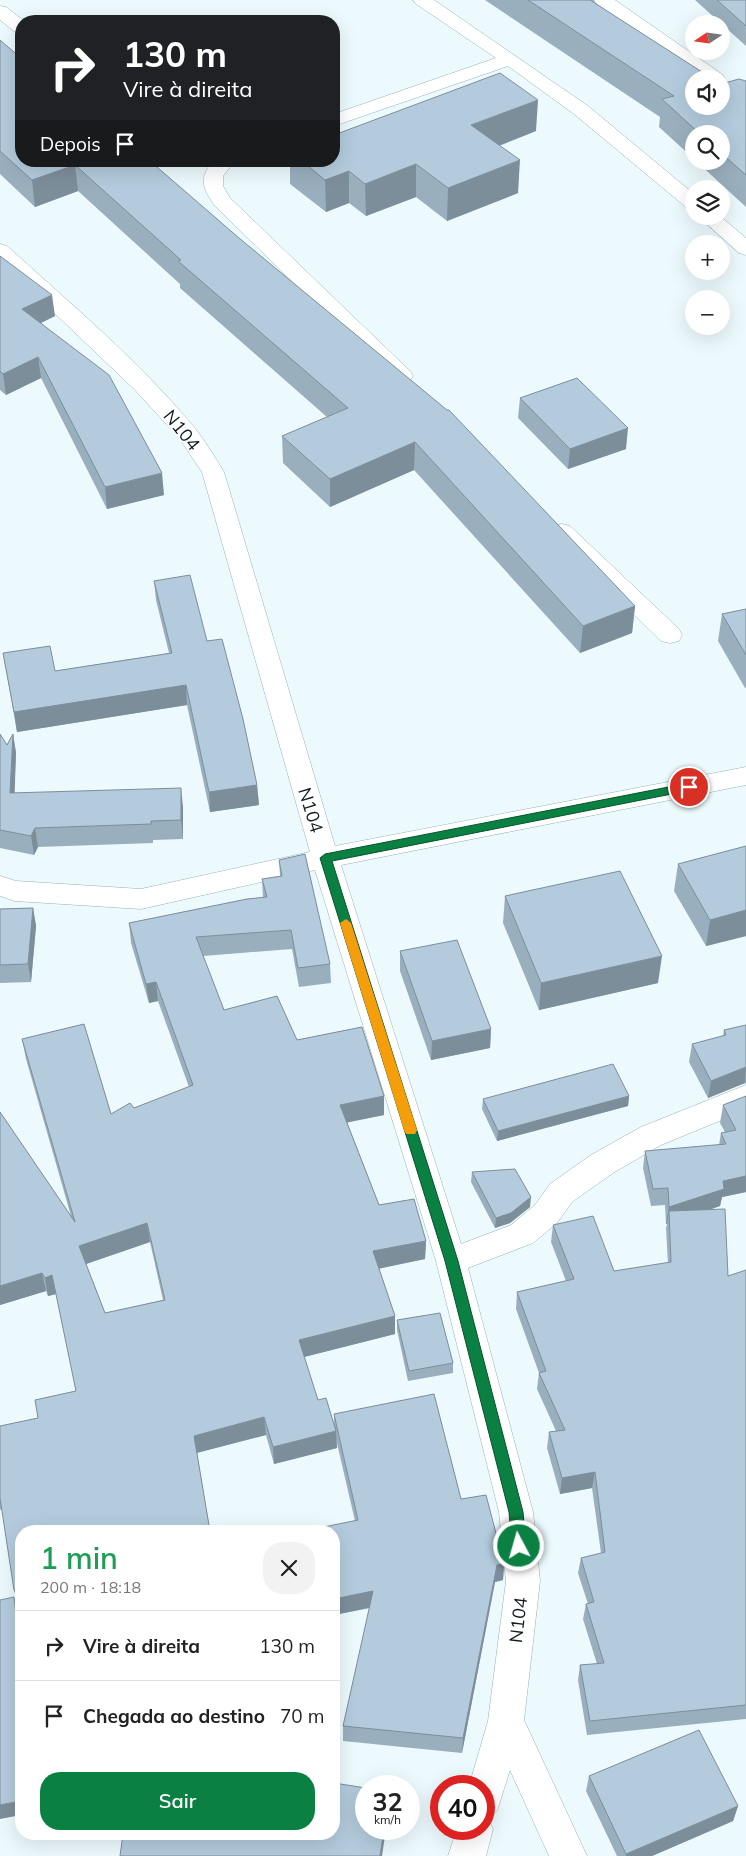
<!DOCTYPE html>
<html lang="pt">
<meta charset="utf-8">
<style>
:root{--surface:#fff;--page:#f2f2f2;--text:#222;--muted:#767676;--line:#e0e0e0;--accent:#0b8043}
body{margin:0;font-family:Mulish,sans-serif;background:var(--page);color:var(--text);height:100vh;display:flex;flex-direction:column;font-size:19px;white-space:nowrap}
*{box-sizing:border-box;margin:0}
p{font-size:16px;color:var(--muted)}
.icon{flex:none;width:28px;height:28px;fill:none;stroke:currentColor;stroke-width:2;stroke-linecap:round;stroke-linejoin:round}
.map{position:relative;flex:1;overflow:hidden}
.sheet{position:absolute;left:15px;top:1525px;width:325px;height:315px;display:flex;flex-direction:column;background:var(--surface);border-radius:20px;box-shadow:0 5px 20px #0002}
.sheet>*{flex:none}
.hud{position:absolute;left:15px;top:15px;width:325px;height:152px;border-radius:20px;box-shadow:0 5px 20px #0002;background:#202124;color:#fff;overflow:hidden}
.needle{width:32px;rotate:257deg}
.buttons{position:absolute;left:685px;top:15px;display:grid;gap:10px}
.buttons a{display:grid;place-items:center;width:45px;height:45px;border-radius:50%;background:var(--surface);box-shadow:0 5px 20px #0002;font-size:25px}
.speed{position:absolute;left:355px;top:1775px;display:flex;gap:10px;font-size:25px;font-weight:700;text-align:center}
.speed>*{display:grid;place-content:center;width:65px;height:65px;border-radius:50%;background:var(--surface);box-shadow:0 5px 20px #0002;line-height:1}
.speed small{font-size:12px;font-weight:400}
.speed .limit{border:8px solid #d22;background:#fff;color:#111}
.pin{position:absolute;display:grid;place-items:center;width:42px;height:42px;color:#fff;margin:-21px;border:2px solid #fff;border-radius:50%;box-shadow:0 1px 5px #0007}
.me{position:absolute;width:55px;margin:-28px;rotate:354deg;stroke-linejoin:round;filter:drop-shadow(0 0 4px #0008)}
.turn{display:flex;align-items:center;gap:18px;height:105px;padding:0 25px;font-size:22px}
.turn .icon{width:65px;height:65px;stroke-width:2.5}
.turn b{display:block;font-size:35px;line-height:42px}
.then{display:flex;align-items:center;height:48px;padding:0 25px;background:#0003;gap:10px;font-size:19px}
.round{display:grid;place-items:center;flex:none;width:52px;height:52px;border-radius:20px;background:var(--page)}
.headline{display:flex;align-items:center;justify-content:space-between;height:85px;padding:0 25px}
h1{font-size:30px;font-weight:600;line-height:38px;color:#1e9e55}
.primary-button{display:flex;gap:10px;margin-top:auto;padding:10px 25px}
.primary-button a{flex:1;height:58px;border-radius:20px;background:var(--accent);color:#fff;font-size:20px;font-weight:600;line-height:58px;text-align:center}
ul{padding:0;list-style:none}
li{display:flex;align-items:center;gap:15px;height:70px;padding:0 25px;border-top:1px solid var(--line)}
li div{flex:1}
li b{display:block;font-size:19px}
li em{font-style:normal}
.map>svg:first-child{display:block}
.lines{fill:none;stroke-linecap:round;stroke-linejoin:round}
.minor-casing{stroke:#92b3b9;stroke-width:1}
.minor{fill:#fff;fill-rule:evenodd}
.wall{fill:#9aafbe;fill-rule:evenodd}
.shaded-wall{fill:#7d8e9b}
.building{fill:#b3cbdd;stroke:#7d8e9b;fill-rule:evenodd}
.route{fill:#0b8043;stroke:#07532c}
.slow{fill:#f59e0b}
.labels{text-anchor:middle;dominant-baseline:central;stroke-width:4;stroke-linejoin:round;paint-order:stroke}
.street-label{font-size:18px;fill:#0f1c1e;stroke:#fff}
</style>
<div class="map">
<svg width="746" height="1856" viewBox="0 0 746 1856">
<rect width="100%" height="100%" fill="#edfafd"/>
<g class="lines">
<g class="minor-casing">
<g id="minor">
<polygon points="413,0 434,0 588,106 694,194 694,210 687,208 574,114 508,66 334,126 334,114 496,58 416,4"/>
<polygon points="594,0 615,0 723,75 725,79 721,83 721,79 703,79 597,4"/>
<polygon points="0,6 6,7 24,21 21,21 21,33 15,32 0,20"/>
<path d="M235,161l-12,15v10l7,12 180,173 3,5 -3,5 -8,2 -8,-2 -179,-175c-12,-17 -17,-27 -2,-45z"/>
<polygon points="698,216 720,216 746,238 746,255 739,253"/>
<path d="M0,244l7,2c64,58 132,115 187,181 11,14 21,30 30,45l111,374 411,-79v18l-405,80 120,379 50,-19 24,-20 15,-21 41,-29 50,-28 105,-42v25l-85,35 -48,28 -41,29 -15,21 -24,20 -65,25 65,244 7,69 -16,139 63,136h-38l-39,-86 -13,41 -11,4 7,14 -7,27h-38l9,-27h27v-43h-15l19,-65 18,-140 -7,-69 -63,-251 -121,-391 -174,39 -126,-8 -15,-5v-20l16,5 125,8 169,-37 -108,-380 -23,-34 -44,-48 -135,-129z"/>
<polygon points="562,524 570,526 679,629 682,635 679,641 670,643 661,641 554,536 550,531 554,526"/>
</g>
</g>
<use href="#minor" class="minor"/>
</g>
<g class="wall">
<polygon points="485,0 594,0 594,3 694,106 746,81 746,207 696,161 721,161 721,134 694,134 694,159 659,127 660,117"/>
<polygon points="695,0 746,0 746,46"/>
<polygon points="0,40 21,161 150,161 635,606 632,633 580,653 414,470 330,507 283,463 282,436 327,417 180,288 180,284 78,191 35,207 0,174"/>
<polygon points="536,131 499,146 518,193 447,221 416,197 366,216 349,203 326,212 290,184 290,161 334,161"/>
<polygon points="0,256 55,316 40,323 164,495 107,509 41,378 6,395 0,390"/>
<polygon points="520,398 626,449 568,469 518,418"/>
<polygon points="154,581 207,641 257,785 259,805 210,812 187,705 17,732 3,653 55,671 169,653 156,600"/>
<polygon points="746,609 746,688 745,688 718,641 722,614"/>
<polygon points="0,734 7,745 13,734 16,753 14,793 183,807 183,839 153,840 153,843 38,847 34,855 0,848"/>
<polygon points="746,846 746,936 706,946 674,891 678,864"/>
<path d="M305,854l25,110 1,19 -32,4 -7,-38 -89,7 21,54 53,-14 20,44 65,-13 22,69v19l-37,7 32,83 35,-6 12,42 -1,18 -46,9 16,48v18l-91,23 14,43 8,-2 8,27v-11l100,-20 27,105 25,-4 18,69 -1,16 -8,2 -33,171 -119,-12v-15l27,-118 -36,7v-84h-30l51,-10 -19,-82 1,9 -63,16 -8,-29 -69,18 13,78h-189v74l-2,1 -5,-16 -12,-81 -2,1v-84l38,-8 -3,-18 41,-9 -20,-97 -8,2 -2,-5 -46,14v-193l71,104 -45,-157 -4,-20 62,-15 27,90 19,-11 4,5 55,-21 -31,-86 -9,2 -18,-60 -2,-20 118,-24 16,-2 -1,-18 18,-3 -1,-16zM150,1242l13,58 -58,13 -19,-49z"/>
<polygon points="505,896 658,983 539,1010 503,923"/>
<polygon points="33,908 36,926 31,982 0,983 0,909"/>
<polygon points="400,951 491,1029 490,1048 431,1060 400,971"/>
<polygon points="746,1025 746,1084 745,1083 708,1098 689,1062 692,1044 723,1036 724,1030"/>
<polygon points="629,1096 628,1106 497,1141 482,1109 483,1099"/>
<polygon points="746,1096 746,1192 722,1197 720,1206 709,1210 728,1276 746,1270 746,1719 587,1735 578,1680 580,1665 597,1664 583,1619 586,1604 588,1604 578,1573 581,1558 601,1553 592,1488 560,1494 547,1448 549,1432 556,1431 537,1389 539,1373 516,1309 517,1292 566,1281 551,1242 553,1225 614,1271 668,1263 666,1228 667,1224 666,1224 665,1205 651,1206 643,1168 645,1151 719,1145 721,1133 725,1132 720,1123 723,1105"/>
<polygon points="472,1172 530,1207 510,1223 495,1228 471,1182"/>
<polygon points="397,1320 453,1363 453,1373 408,1381 397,1330"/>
<polygon points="589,1776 738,1806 733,1821 652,1856 617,1856 586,1791"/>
</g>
<g class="shaded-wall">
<polygon points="538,100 536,131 470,157 471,125"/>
<polygon points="520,160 518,193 447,221 448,188"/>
<polygon points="416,164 416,197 366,216 365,184"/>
<polygon points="75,165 78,191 35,207 32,180"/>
<polygon points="349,171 349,203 326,212 325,180"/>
<polygon points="52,295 55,316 25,331 22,309"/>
<polygon points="38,357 41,378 6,395 3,374"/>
<polygon points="628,428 626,449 568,469 570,449"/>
<polygon points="415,442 414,470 330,507 330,479"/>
<polygon points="162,473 164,495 107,509 105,487"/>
<polygon points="635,606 632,633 580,653 583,626"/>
<polygon points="186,685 187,705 17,732 14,712"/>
<polygon points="13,734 16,753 14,812 10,793"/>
<polygon points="257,785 259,805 210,812 209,792"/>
<polygon points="181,788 183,807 183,839 181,820"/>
<polygon points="35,828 38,847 34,855 31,836"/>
<polygon points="33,908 36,926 31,982 28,964"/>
<polygon points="746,910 746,936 706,946 710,920"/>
<polygon points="662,956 658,983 539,1010 541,983"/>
<polygon points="156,982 158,1001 149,1003 146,984"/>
<polygon points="491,1029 490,1048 431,1060 432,1041"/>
<polygon points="746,1067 745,1083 708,1098 711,1081"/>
<polygon points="384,1096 384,1115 340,1124 340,1105"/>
<polygon points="629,1096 628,1106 497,1141 498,1131"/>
<polygon points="746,1176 746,1192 722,1197 720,1206 669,1223 669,1211 667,1224 666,1224 669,1207 723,1181"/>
<polygon points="531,1197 530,1207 510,1223 495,1228 496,1218"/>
<polygon points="147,1223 150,1242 83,1265 79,1246"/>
<polygon points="426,1241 425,1259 373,1270 373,1251"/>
<polygon points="42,1273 46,1291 0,1305 0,1286"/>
<polygon points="52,1275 56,1294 48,1296 45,1278"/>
<polygon points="395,1316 395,1334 300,1358 299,1340"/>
<polygon points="264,1417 266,1435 196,1453 194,1436"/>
<polygon points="336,1431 337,1448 274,1464 273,1447"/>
<polygon points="595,1472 592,1488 560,1494 562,1478"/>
<polygon points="504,1564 503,1580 495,1582 462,1753 463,1738 497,1565"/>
<polygon points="21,1588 21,1605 19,1606 14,1590"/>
<polygon points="373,1591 373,1607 334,1615 334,1599"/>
<polygon points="14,1597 18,1612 21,1642 21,1661"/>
<polygon points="21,1801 21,1815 0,1819 0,1805"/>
<polygon points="738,1806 733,1821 652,1856 626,1856 626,1854"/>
<polygon points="384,1829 386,1829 382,1856 380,1856"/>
</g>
<g class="building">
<polygon points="528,0 590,0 713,79 694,79 694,106 721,106 721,84 739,79 746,81 746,175 721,153 721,134 700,134 662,99 674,96"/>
<polygon points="717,0 746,0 746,26"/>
<polygon points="0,40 21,58 21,161 150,161 239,238 447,410 449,410 635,606 583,626 415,442 330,479 282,436 348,408 178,261 181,260 75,165 32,180 0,151"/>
<polygon points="500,73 538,100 471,125 520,160 448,188 416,164 365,184 349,171 325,180 302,161 334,161 334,135"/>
<polygon points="0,256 52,295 22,309 109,375 162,473 105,487 38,357 3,374 0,371"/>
<polygon points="577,378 628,428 570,449 520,398"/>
<polygon points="190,575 207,641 222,639 243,719 257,785 209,792 186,685 14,712 3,653 50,646 55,671 172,653 154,581"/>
<polygon points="746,609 746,655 722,614"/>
<polygon points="0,734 7,745 13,734 10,793 181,788 181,820 151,821 151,824 35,828 31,836 0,830"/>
<polygon points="746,846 746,910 710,920 678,864"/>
<path d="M305,854l25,110 -32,4 -7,-38 -95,7 28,73 53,-14 20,44 65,-13 22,69 -44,9 39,100 35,-6 12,42 -53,10 22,65 -96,24 19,60 8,-2 10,33 -63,16 -9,-30 -70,19 16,95h-189v57l-7,2 -14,-92v-72l38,-8 -3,-18 41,-9 -24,-116 -7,3 -3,-5 -42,13v-174l75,110 -53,-183 62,-15 27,90 19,-11 4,5 59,-23 -37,-103 -10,2 -17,-61 118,-24 20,-2 -5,-18 20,-3 -3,-16zM147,1223l18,77 -60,13 -26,-67z"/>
<polygon points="620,871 662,956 541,983 505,896"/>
<polygon points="33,908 28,964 0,965 0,909"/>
<polygon points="457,940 491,1029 432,1041 400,951"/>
<polygon points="746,1025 746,1067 711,1081 692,1044 726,1035 724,1030"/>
<polygon points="613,1064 629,1096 498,1131 483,1099"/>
<polygon points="746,1096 746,1176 723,1181 724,1189 669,1207 668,1188 653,1189 645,1151 726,1144 721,1133 736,1130 723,1105"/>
<polygon points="515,1169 531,1197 511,1213 496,1218 472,1172"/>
<polygon points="725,1209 728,1276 746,1270 746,1705 590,1721 580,1665 604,1663 586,1604 594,1602 581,1558 605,1552 595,1472 562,1478 549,1432 565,1430 539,1373 546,1371 517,1292 574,1279 553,1225 593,1216 614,1271 671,1262 669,1211"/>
<polygon points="440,1313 453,1363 409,1371 397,1320"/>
<polygon points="434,1394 461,1499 486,1495 504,1564 497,1565 463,1738 343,1726 373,1591 334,1599 334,1531 304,1531 358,1520 334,1414"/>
<polygon points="14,1597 21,1661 21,1801 0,1805 0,1600"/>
<polygon points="699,1730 738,1806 626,1854 589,1776"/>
<polygon points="334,1783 366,1788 366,1829 384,1829 380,1856 120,1856 123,1834 334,1834"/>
</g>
<polygon class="route" points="689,783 692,784 694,787 692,790 332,861 458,1261 523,1512 526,1546 524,1551 519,1553 514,1551 512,1546 509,1512 445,1261 320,858 325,854"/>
<polygon class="slow" points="346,919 351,923 417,1130 415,1134 406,1134 404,1130 340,923"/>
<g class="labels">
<g class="street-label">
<text transform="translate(182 430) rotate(51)">N104</text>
<text transform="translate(311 810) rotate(73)">N104</text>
<text transform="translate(518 1620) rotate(-83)">N104</text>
</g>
</g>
</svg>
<div class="buttons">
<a><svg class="needle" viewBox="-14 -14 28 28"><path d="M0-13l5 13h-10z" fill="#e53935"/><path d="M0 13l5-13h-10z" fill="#767676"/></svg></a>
<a><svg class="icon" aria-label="sound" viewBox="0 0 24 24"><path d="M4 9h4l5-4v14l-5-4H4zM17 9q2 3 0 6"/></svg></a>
<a><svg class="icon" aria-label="search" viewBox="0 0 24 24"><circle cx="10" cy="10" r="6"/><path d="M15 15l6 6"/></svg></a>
<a><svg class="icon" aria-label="layers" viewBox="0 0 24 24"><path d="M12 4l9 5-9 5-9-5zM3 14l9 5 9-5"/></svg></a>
<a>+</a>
<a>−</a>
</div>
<div class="speed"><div>32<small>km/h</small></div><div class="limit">40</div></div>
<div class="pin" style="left:689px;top:787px;background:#d93025"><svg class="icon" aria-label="arrive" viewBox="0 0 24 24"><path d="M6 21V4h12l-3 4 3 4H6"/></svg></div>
<svg class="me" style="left:519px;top:1546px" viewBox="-20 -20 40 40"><circle r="17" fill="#0b8043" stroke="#fff" stroke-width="3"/><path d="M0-11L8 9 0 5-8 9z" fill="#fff"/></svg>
<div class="hud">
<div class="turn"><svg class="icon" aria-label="right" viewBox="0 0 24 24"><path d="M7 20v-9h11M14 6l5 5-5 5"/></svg><div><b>130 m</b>Vire à direita</div></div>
<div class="then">Depois<svg class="icon" aria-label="arrive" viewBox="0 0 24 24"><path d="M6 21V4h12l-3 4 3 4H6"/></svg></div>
</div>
<section class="sheet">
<div class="headline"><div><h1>1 min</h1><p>200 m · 18:18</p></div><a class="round"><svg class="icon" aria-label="close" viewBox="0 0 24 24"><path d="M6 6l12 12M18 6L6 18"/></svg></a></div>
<ul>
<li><svg class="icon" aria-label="right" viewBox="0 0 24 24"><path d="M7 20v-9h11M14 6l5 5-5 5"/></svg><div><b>Vire à direita</b></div><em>130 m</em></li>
<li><svg class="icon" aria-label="arrive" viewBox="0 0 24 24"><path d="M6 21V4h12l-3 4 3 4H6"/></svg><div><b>Chegada ao destino</b></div><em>70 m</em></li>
</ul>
<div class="primary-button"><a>Sair</a></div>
</section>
</div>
